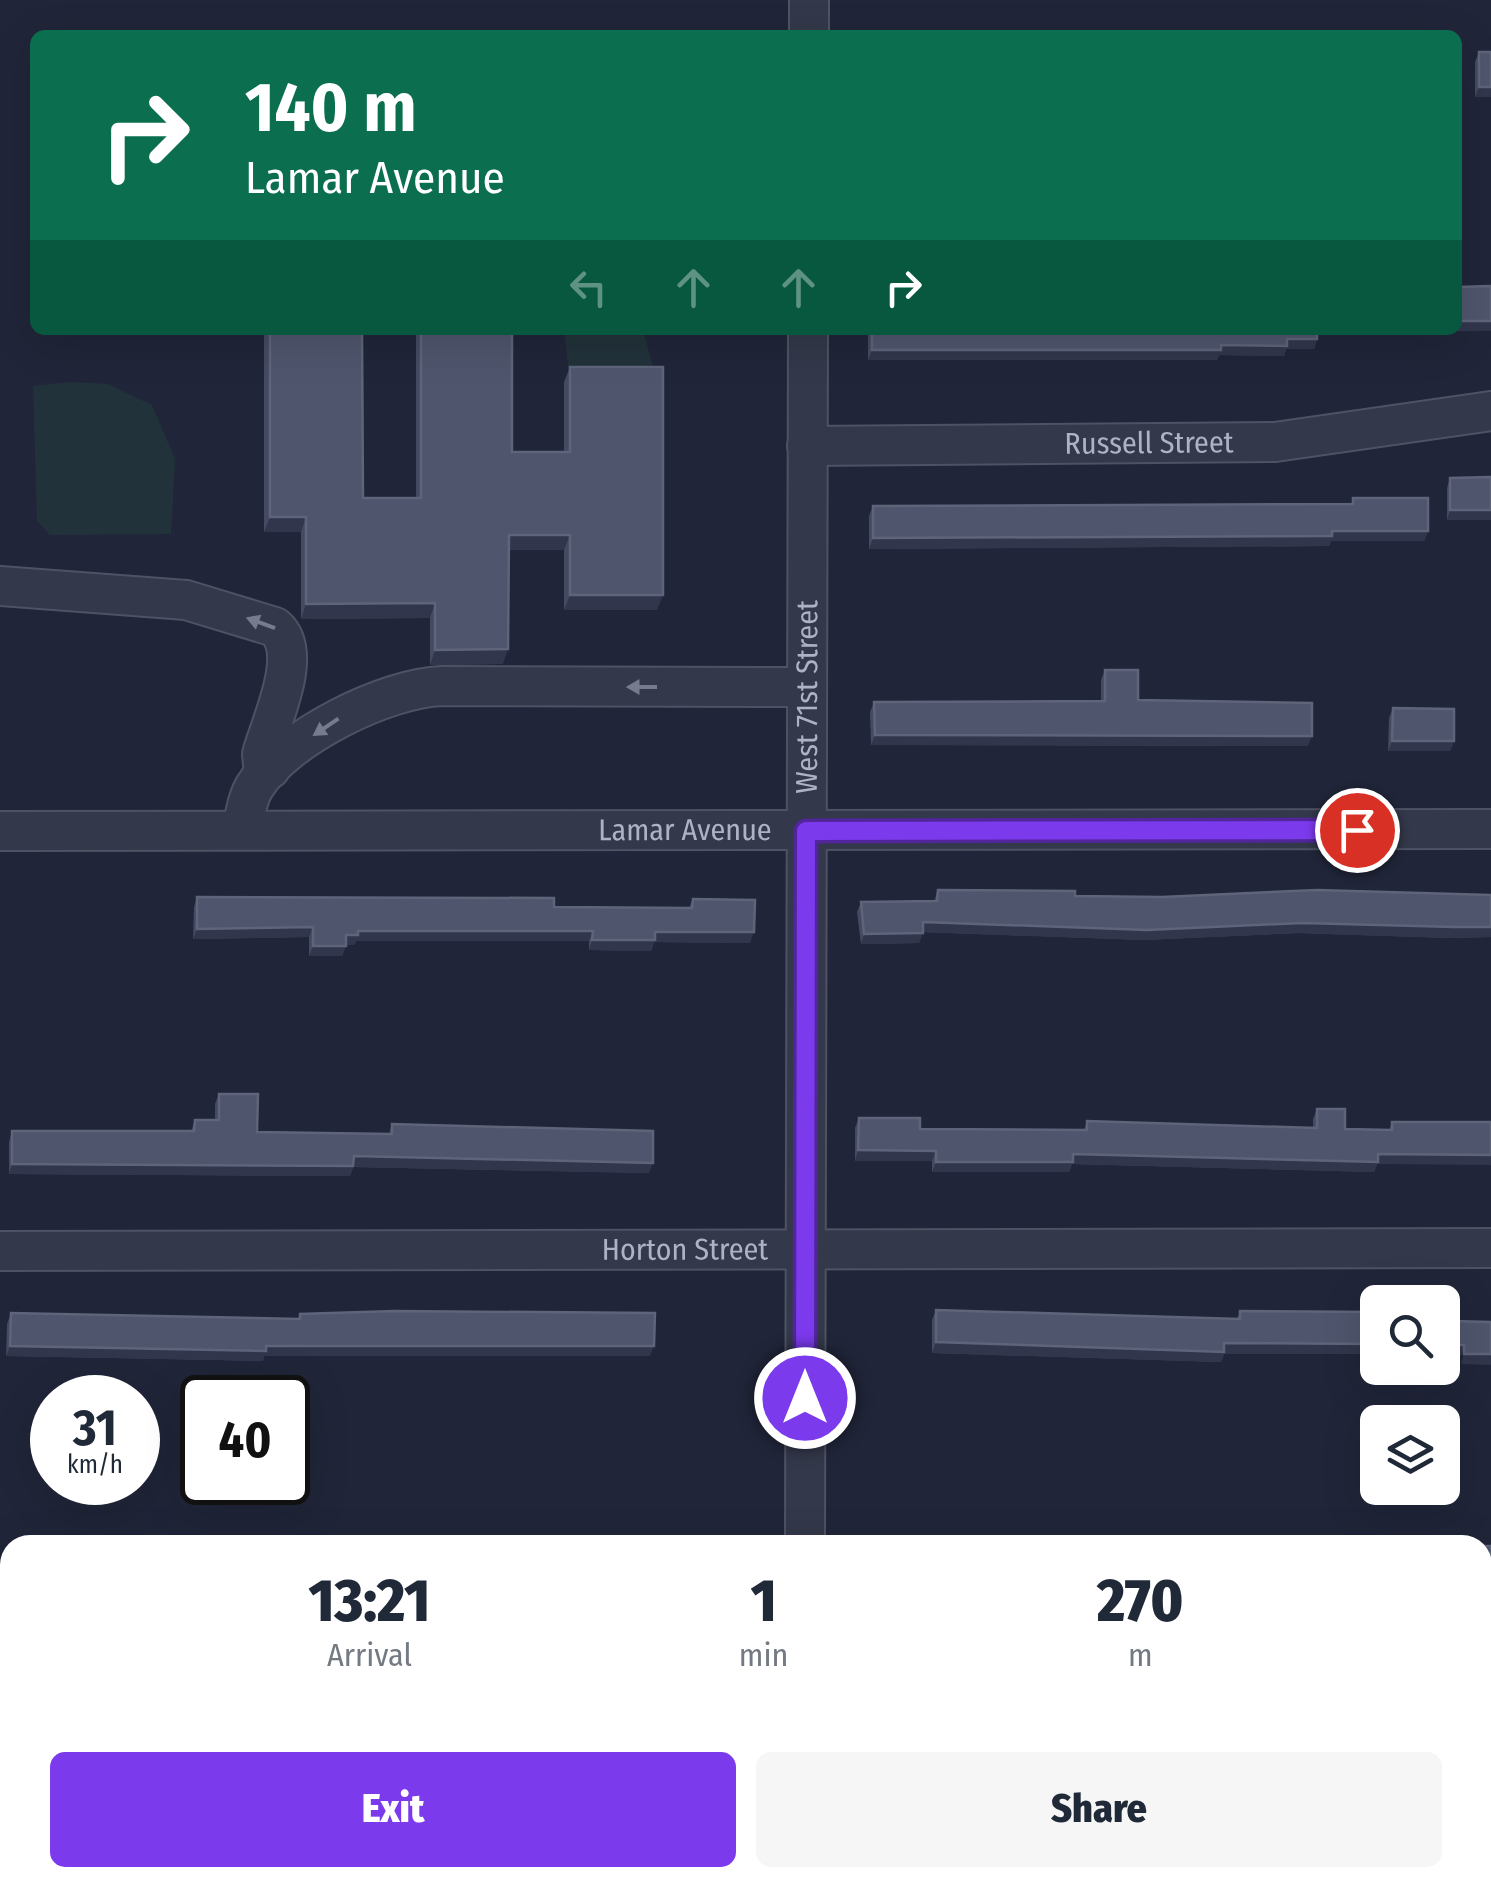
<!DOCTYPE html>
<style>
:root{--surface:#fff;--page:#f6f6f7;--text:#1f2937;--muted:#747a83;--accent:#7c3aed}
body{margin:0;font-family:"Fira Sans Condensed",sans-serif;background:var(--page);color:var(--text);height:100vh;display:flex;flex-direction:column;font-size:38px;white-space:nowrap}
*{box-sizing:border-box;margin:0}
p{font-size:32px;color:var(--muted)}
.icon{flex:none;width:55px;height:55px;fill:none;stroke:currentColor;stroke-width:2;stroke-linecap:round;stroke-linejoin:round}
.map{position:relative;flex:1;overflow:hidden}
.details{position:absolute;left:0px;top:1535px;width:1492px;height:352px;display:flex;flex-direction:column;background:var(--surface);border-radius:30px 30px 0 0;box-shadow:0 10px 40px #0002}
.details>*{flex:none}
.top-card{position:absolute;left:30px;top:30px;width:1432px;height:305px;border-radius:15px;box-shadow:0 10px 40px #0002;background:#0b6e4f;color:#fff;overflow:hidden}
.fabs{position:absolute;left:1360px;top:1285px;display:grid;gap:20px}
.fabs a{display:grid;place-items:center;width:100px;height:100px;border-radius:15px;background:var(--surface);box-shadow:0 10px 40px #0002;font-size:50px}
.speed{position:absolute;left:30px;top:1375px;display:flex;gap:20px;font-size:50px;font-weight:700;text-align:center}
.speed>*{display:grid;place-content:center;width:130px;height:130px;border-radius:50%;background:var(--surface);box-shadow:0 10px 40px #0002;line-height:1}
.speed small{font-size:25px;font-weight:400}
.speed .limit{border:5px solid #111;border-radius:15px;background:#fff;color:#111}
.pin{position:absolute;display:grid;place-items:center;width:85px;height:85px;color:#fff;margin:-42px;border:5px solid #fff;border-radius:50%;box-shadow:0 2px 10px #0007}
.me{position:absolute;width:110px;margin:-55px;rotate:0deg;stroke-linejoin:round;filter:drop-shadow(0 0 8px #0008)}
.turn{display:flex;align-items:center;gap:35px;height:210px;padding:0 50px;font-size:45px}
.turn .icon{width:130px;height:130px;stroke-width:2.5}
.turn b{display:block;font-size:70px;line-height:85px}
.lanes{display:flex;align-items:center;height:95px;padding:0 50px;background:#0003;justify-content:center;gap:50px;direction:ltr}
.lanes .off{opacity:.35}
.eta{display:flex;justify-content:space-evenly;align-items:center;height:170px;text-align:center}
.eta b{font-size:60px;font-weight:800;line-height:70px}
.button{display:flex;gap:20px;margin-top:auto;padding:20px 50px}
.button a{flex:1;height:115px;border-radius:15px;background:var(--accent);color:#fff;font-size:40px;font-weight:800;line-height:115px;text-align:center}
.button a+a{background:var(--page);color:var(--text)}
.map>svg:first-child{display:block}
.green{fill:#22323a}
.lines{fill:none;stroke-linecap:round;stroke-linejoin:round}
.minor-casing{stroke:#4e5264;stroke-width:42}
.minor{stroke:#33384a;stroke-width:38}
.wall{fill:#444a61}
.shaded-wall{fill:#31364c}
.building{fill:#4f556c;stroke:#5e647a;stroke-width:2.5}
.oneway{fill:#777b8e}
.route-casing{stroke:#51269a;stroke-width:25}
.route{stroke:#7c3aed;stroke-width:18}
.labels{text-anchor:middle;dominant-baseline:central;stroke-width:10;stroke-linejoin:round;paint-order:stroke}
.street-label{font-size:30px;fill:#aeb2c6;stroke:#191d2e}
</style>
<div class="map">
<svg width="1491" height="1886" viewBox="0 0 1491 1886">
<rect width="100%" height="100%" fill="#202539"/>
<g class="green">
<polygon points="564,330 643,330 657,382 570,382"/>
<polygon points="69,382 108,384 152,405 175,459 171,534 50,535 37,521 33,386"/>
</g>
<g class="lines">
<g class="minor-casing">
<g id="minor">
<polyline points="809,35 809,0"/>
<path id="s1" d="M807,446l468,-4 216,-31"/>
<path d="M0,586l186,14 89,27c30,26 -4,94 -13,127l1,10 7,5"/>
<path d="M242,830c3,-14 5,-32 13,-44 31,-49 131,-98 187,-100l365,1"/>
<path id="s2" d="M0,831l1491,-2"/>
<path id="s3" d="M0,1251l1491,-3"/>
<path id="s4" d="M805,1545l3,-1215"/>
<polyline points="1482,1671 1491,1671"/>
<polyline points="0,1674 10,1674"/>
<polyline points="804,1886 804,1878"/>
</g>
</g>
<use href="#minor" class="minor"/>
</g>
<g class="wall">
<polygon points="1479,52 1491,97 1475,97 1475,62"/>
<polygon points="264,330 362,330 363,498 416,498 416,330 512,330 512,452 564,452 564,382 570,367 657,610 564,610 564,550 509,550 503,664 430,665 430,618 301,619 301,532 264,532"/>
<polygon points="868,330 1317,330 1317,339 1314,349 1286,349 1284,356 1219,355 1217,360 868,360"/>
<polygon points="1450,478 1491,520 1447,520 1447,488"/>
<polygon points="1353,498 1428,531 1424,541 1331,541 1329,546 869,549 869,516 873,506 1351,504"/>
<polygon points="1105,670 1138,700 1308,746 871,745 870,712 874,702 1101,701 1101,680"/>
<polygon points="1393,708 1454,741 1450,751 1388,751 1389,718"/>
<polygon points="938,890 1075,896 1162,897 1491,895 1491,937 1450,938 1298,933 1144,940 923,932 919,943 861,944 857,912 861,902 934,901"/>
<polygon points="197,897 554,907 689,908 693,899 750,943 654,942 651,951 589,950 589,941 356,941 354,945 346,945 342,956 309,956 309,937 193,939 194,907"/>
<polygon points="219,1094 257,1132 389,1134 392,1124 649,1173 353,1167 350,1176 9,1174 9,1142 12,1131 191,1131 195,1120 215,1120 215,1104"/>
<polygon points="1317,1109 1345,1129 1389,1130 1392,1122 1491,1122 1377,1164 1374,1172 1072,1164 1069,1172 932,1172 932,1161 855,1161 855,1128 859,1118 920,1129 1084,1130 1087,1121 1313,1128 1313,1119"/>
<polygon points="936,1310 1237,1319 1240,1311 1378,1312 1378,1354 1224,1354 1221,1362 932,1353 932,1320"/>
<polygon points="11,1313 298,1319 300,1314 650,1356 264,1356 263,1361 6,1356 7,1324"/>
<polygon points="9,1552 10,1595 5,1595 5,1562"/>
<polygon points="8,1732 10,1775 4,1775 5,1742"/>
</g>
<g class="shaded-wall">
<polygon points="1479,87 1491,87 1491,97 1475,97"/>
<polygon points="1458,321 1491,321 1491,331 1355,332 1355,330 1458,330"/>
<polygon points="1287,339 1317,339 1314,349 1286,349 1284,356 1219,355 1217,360 868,360 872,350 1221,345"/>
<polygon points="1450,510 1491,510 1491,520 1447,520"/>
<polygon points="270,517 306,517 301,532 264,532"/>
<polygon points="1332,531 1428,531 1424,541 1331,541 1329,546 869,549 873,538"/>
<polygon points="509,535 570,535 564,550 504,550"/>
<polygon points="570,595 663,595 657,610 564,610"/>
<polygon points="435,603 430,618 301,619 306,604"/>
<polygon points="508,649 503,664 430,665 435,650"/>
<polygon points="875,735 1312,736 1308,746 871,745"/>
<polygon points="1392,741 1454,741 1450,751 1388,751"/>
<polygon points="923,922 1302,923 1491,927 1491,937 1450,938 1298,933 1144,940 919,932"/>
<polygon points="313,927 309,937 193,939 197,929"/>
<polygon points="358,931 593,931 589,941 356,941 354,945 342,945 346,935"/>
<polygon points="655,932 754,932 750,943 654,942 651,951 589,950 592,940"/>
<polygon points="923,933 919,943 861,944 864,934"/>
<polygon points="313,946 346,946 342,956 309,956"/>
<polygon points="858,1150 936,1151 932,1161 855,1161"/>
<polygon points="1073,1154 1491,1155 1491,1165 1377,1164 1374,1172 1072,1164 1069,1172 932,1172 936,1162"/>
<polygon points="354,1156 653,1163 649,1173 353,1167 350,1176 9,1174 12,1164"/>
<polygon points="936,1342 1378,1344 1378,1354 1224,1354 1221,1362 932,1353"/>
<polygon points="1442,1345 1464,1345 1461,1356 1442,1355"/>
<polygon points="10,1346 654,1346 650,1356 264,1356 263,1361 6,1356"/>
<polygon points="1464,1354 1491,1354 1491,1365 1461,1364"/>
<rect x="1482" y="1580" width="9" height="10"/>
<polygon points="8,1765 10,1765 10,1775 4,1775"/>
<rect x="1482" y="1773" width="9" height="10"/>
</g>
<g class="building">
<rect x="1479" y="52" width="12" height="35"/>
<polygon points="1491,286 1491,321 1458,321 1458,287"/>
<polygon points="270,330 362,330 363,498 421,498 421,330 512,330 512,452 570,452 570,367 663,367 663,595 570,595 570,535 509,535 508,649 435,650 435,603 306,604 306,517 270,517"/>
<polygon points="872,330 1317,330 1317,339 1287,339 1287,346 1221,345 1221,350 872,350"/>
<polygon points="1491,477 1491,510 1450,510 1450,478"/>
<polygon points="1353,498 1428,498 1428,531 1332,531 1332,536 873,538 873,506 1353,504"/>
<polygon points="1105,670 1138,670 1138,700 1312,703 1312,736 875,735 874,702 1105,701"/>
<polygon points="1393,708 1454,709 1454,741 1392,741"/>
<polygon points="938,890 1075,891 1075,896 1162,897 1317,890 1491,895 1491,927 1454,927 1302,923 1147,930 923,922 923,933 864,934 861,902 937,901"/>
<polygon points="197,897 554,898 554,907 692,908 693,899 755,900 754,932 655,932 655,940 592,940 593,931 358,931 358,935 346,935 346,946 313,946 313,927 197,929"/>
<polygon points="219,1094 258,1094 257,1132 392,1134 392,1124 653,1131 653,1163 354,1156 353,1166 12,1164 12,1131 194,1131 195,1120 219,1120"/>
<polygon points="1317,1109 1345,1109 1345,1129 1392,1130 1392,1122 1491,1122 1491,1155 1378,1154 1378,1162 1073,1154 1073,1162 936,1162 936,1151 858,1150 859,1118 920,1118 920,1129 1087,1130 1087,1121 1317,1128"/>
<polygon points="936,1310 1240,1319 1240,1311 1378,1312 1378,1344 1224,1343 1224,1352 936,1342"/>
<polygon points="394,1311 655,1313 654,1346 266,1346 266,1351 10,1346 11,1313 300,1319 300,1314"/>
<polygon points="1442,1312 1453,1312 1453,1321 1491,1322 1491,1354 1464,1354 1464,1345 1442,1345"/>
<polygon points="1010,1542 1126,1545 1010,1545"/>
<polygon points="1315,1543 1377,1543 1440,1545 1315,1545"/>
<rect x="1482" y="1546" width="9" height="34"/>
<rect x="9" y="1552" width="1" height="33"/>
<rect x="8" y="1732" width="2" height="33"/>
<rect x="1482" y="1741" width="9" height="32"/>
</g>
<defs><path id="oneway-solid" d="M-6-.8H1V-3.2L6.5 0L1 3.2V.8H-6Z" transform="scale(2.5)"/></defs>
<g class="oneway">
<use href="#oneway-solid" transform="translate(261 623) rotate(-160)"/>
<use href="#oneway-solid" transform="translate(642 687) rotate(-180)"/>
<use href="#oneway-solid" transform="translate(326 727) rotate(146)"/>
</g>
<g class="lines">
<g class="route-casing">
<polyline id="route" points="805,1398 806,831 1357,830"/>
</g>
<use href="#route" class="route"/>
</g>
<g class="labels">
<g class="street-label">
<text stroke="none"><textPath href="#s1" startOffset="342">Russell Street</textPath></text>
<text stroke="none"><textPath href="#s4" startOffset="848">West 71st Street</textPath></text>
<text stroke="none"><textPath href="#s2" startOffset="685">Lamar Avenue</textPath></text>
<text stroke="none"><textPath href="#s3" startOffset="685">Horton Street</textPath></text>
</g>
</g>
</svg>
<div class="fabs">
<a><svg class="icon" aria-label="search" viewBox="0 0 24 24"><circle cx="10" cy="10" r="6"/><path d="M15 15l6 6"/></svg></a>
<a><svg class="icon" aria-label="layers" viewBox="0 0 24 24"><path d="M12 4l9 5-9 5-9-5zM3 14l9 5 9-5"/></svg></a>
</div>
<div class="speed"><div>31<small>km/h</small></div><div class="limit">40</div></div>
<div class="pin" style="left:1357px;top:830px;background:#d93025"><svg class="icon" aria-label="arrive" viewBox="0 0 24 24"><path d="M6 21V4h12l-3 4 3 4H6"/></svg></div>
<svg class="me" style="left:805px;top:1398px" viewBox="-20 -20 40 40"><circle r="17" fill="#7c3aed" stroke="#fff" stroke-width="3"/><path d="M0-11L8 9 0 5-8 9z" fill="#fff"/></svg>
<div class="top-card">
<div class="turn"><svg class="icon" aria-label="right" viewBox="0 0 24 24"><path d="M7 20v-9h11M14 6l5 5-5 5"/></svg><div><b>140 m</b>Lamar Avenue</div></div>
<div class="lanes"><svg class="icon off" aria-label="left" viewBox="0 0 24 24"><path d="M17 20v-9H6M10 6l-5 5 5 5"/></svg><svg class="icon off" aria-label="ahead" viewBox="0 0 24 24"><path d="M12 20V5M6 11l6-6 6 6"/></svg><svg class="icon off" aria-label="ahead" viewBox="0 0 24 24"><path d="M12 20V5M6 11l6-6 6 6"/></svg><svg class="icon" aria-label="right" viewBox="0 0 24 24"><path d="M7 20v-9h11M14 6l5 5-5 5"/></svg></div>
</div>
<section class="details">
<div class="eta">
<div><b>13:21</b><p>Arrival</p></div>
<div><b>1</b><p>min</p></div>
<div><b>270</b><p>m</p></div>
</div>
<div class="button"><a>Exit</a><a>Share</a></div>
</section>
</div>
